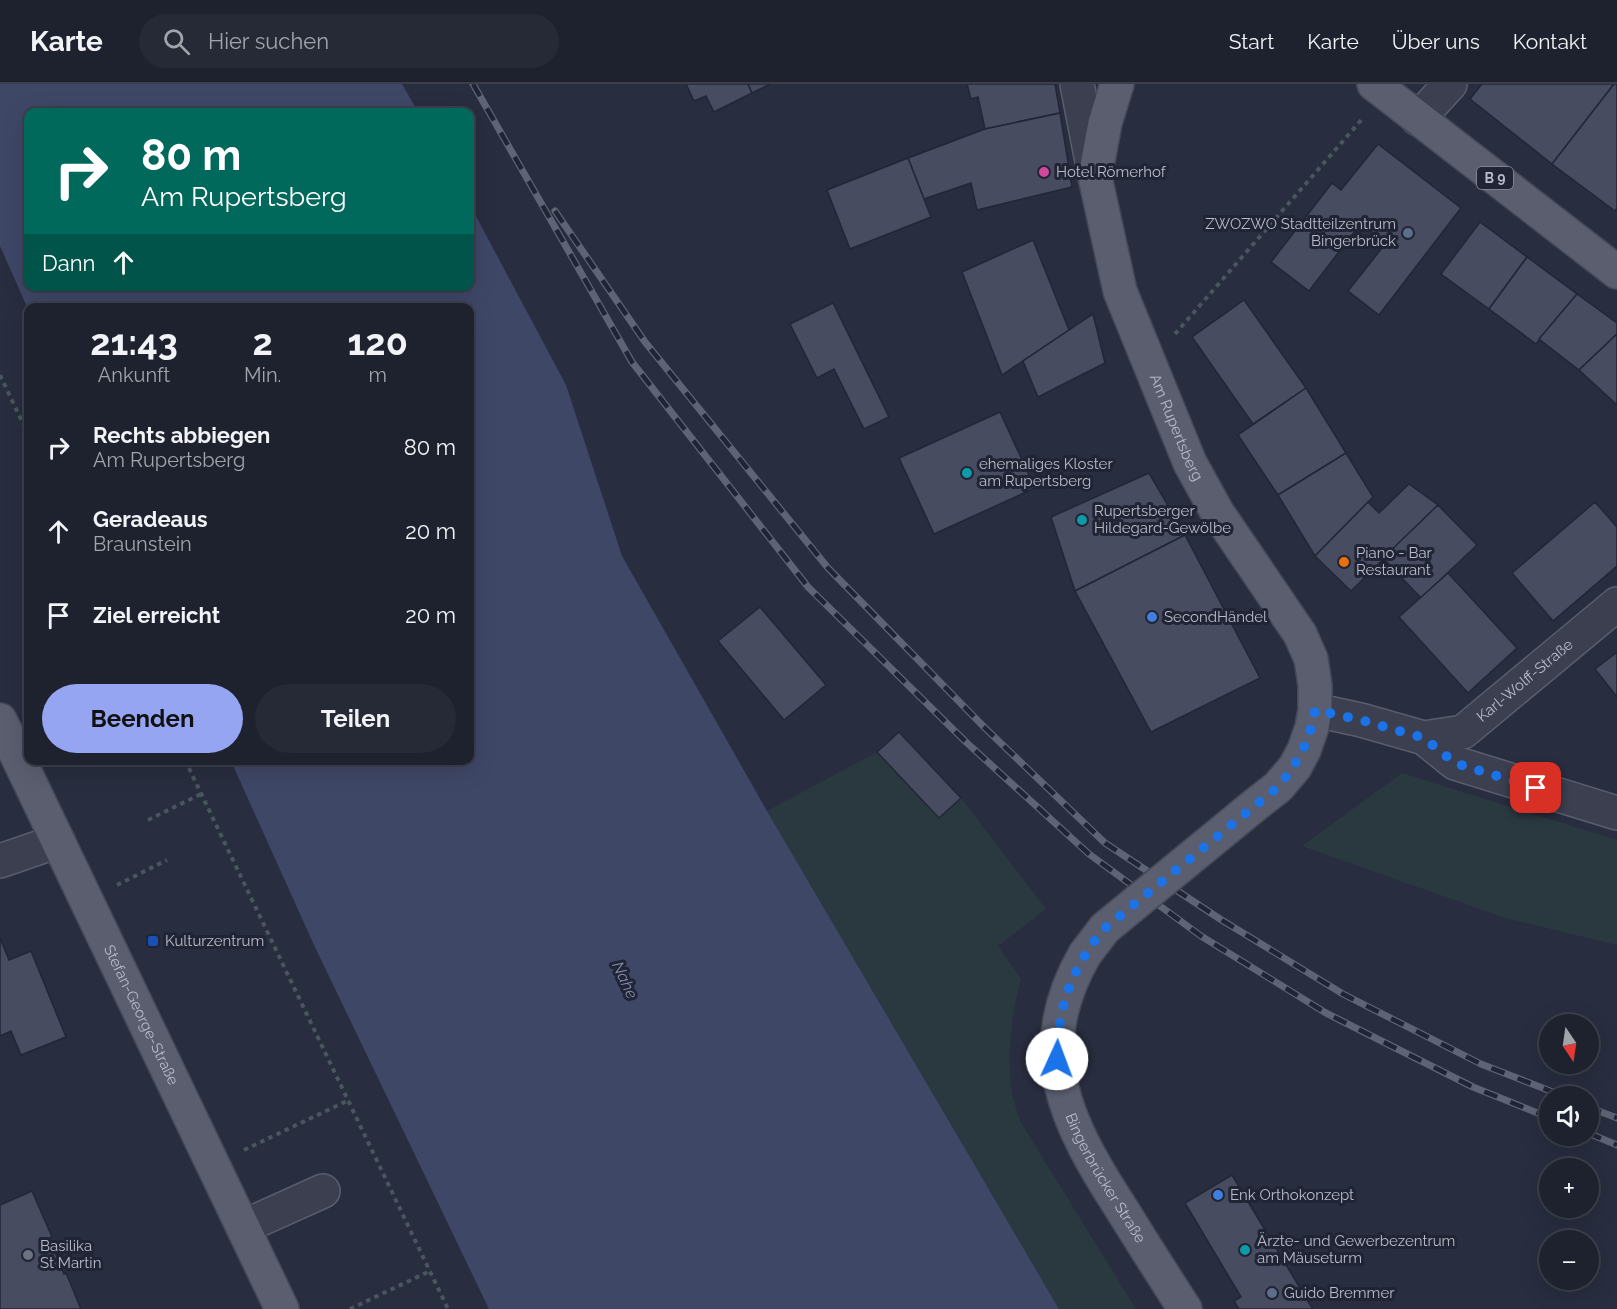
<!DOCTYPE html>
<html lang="de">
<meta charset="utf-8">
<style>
:root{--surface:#1e222f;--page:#262a37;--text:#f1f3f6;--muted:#a1a4aa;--line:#3c3f4b;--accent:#96a5f1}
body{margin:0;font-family:Raleway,sans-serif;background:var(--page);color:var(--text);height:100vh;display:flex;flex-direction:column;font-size:22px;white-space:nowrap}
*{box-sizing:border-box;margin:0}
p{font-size:20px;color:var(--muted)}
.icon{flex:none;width:33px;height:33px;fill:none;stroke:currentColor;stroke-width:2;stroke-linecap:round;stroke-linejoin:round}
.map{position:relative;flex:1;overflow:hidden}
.side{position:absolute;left:24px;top:219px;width:450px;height:462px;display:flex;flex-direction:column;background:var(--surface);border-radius:12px;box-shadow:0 6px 24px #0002,0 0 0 2px var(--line)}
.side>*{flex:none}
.banner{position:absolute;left:24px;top:24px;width:450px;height:183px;border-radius:12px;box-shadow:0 6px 24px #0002,0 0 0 2px var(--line);background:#00695c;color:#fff;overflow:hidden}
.needle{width:39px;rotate:167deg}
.tools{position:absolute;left:1539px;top:930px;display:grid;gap:12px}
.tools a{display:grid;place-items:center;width:60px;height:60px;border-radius:50%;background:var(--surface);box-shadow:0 6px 24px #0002,0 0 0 2px var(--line);font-size:30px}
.pin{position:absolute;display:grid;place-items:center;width:51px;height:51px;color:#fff;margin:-26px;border-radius:12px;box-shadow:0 3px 9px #0006}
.me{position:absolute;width:66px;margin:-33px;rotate:2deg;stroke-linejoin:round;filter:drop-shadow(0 0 4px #0008)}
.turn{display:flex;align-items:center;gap:21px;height:126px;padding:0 18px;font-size:27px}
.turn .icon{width:78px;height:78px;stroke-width:2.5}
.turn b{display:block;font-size:42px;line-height:51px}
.then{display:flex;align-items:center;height:57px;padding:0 18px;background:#0003;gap:12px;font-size:22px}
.eta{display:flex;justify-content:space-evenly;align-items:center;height:102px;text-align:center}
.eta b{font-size:36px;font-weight:700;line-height:42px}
.action{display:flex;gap:12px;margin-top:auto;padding:12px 18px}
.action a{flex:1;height:69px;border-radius:36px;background:var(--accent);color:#111;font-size:24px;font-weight:700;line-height:69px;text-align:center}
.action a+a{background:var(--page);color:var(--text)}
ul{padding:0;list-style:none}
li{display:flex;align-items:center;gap:18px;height:84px;padding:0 18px}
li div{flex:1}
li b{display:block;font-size:22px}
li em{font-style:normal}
header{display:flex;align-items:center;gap:36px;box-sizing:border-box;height:84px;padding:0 30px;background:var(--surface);border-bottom:2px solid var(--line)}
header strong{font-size:28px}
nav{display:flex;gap:33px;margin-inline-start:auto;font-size:21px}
.search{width:420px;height:54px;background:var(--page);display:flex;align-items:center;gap:15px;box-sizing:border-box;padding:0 21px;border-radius:33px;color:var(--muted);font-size:22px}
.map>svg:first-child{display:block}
.green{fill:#2a3940}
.water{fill:#3f4767}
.building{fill:#474c61;stroke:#222636;stroke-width:1.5}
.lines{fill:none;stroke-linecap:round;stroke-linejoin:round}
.minor-casing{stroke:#595d6d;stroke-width:36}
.major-casing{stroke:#454858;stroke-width:36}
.path{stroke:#48565d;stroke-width:4;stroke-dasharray:4.5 4.5;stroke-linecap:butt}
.minor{stroke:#3c3f4f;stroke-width:33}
.major{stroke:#5a5e6f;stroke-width:33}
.rail-casing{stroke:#5e6376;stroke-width:7}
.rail{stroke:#202434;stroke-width:4.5;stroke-dasharray:14;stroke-linecap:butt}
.major-bridge-casing{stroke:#454858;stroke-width:36;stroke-linecap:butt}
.major-bridge{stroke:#5a5e6f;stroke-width:33}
.route{stroke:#1a73e8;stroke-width:10;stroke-dasharray:0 18}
.hotel-dot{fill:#d1479c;stroke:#202434;stroke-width:2}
.service-dot{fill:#5c6f8a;stroke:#202434;stroke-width:2}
.culture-dot{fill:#0f9aa8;stroke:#202434;stroke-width:2}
.food-dot{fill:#e8710a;stroke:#202434;stroke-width:2}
.shop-dot{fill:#3f7fe0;stroke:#202434;stroke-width:2}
.transit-dot{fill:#1a4fb4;stroke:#202434;stroke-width:2}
.worship-dot{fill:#6b7280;stroke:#202434;stroke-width:2}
.labels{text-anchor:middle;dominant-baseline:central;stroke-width:6;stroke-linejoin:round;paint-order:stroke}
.shield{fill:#202434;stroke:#8a8e9d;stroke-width:1.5}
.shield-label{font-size:14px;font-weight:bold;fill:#b8bbca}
.poi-label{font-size:15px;fill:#b8bbca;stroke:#202434;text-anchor:start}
.street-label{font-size:15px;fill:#b8bbca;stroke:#202434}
.water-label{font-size:16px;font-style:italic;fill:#828caf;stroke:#202434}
</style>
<header>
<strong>Karte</strong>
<div class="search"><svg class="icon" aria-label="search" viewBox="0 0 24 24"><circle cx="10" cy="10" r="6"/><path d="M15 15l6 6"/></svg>Hier suchen</div>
<nav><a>Start</a><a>Karte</a><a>Über uns</a><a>Kontakt</a></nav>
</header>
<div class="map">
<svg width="1617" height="1225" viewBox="0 0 1617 1225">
<rect width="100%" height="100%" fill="#282d3f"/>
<g class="green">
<path d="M877,668l62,66 22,-20 85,111 -48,37 23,33c-9,34 -14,71 -10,106 1,12 6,25 9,36l116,188h-77l-292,-498z"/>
<polygon points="1402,689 1617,756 1617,861 1505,834 1302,762"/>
</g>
<polygon class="water" points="0,0 402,0 418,28 28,28 28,202 470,202 470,121 566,301 622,472 767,727 1059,1225 489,1225 314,861 231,677 470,676 470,224 28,224 28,225 0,162"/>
<g class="building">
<polygon points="686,0 748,0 752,9 714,28 706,12 694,17"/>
<polygon points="748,0 770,0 752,9"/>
<polygon points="967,0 1055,0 1060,29 985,45 978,13 971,15"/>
<polygon points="1482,0 1614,0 1552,80 1470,15"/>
<polygon points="1614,0 1617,0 1617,124 1615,127 1552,80"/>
<polygon points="1060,29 1072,103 977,126 971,99 924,115 908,74 985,45"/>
<polygon points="1378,60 1461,124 1379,231 1348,207 1386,159 1361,139 1309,207 1271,178 1332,99 1341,106"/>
<polygon points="908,74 931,133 850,165 827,106"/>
<polygon points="1480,138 1527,173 1489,225 1441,190"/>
<polygon points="1033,156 1069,246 1002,291 962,188"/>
<polygon points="1527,173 1577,210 1536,260 1489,225"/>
<polygon points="1577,210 1617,239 1617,250 1579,286 1539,255"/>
<polygon points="1244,216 1306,304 1253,340 1192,253"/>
<polygon points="833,219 889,333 864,345 834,285 817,294 790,240"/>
<polygon points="1093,230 1105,279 1038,313 1023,277"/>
<polygon points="1617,250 1617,321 1579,286"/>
<polygon points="1306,304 1346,369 1278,411 1238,351"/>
<polygon points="1000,328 1035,404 934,450 899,374"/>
<polygon points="1346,369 1373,413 1315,472 1278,411"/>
<polygon points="1149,389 1185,451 1075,507 1051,433"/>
<polygon points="1409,400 1438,421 1351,507 1315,472 1368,418 1379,429"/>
<polygon points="1595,418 1617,443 1617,482 1553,537 1512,489"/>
<polygon points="1438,421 1477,461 1421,514 1383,474"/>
<polygon points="1185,451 1260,594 1151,648 1075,507"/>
<polygon points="1448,489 1517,564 1468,609 1399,533"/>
<polygon points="760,523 826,601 784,636 718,557"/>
<polygon points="1617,568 1617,613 1595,585"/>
<polygon points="899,648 961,714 939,734 877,668"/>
<polygon points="0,854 9,876 31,867 66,953 21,971 11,947 0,952"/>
<polygon points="1232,1091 1309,1219 1313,1225 1239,1225 1234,1217 1241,1213 1185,1119"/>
<polygon points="32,1107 52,1153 49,1154 64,1190 66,1189 81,1225 0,1225 0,1121"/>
</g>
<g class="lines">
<g class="minor-casing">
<g id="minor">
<polyline points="1077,0 1095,93"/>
<polyline points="1418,35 1450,0"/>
<polyline points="1315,626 1361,636 1424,654 1455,679 1617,729"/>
<path id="s1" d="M1424,654l39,-6 154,-128"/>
<polyline points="0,777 58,757"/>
<polyline points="243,1143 323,1107"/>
</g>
</g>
<g class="major-casing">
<g id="major">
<path id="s2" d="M1117,0l-12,39 -10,54 25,114 70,172 27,49 83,122 11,25 4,26v25l-3,17 -8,23 -9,17 -17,20 -23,18"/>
<polyline points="1374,0 1617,188"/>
<path id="s3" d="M0,636l282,589"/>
<path id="s4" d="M1085,870c-56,97 -19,169 36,254 21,34 42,67 64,101"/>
</g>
</g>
<g class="path">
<polyline points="1175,250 1363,34"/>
<polyline points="0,291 28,350"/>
<polyline points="185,676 448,1225"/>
<polyline points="148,736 201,710"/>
<polyline points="117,801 167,776"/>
<polyline points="244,1066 349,1016"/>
<polyline points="350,1225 430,1187"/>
</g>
<use href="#minor" class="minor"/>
<use href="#major" class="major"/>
<g class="rail-casing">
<g id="rail">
<polyline points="473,0 632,278 808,503 967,659 1089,770 1201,852 1326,929 1473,1003 1550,1034"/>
<polyline points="555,127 645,258 828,484 985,644 1105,759 1220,835 1343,910 1481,980 1563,1012"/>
<polyline points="1588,1023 1617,1034"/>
<polyline points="1588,1049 1617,1061"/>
</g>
</g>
<use href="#rail" class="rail"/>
<g class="major-bridge-casing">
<polyline id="major-bridge" points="1085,870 1105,844 1255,721"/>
</g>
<use href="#major-bridge" class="major-bridge"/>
</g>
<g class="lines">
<path class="route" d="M1057,975c0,-50 15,-93 48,-131l173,-141c20,-24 32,-47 37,-77l46,10 63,18 31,25 81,25"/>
</g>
<circle class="hotel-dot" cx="1044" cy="88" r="6"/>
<g class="service-dot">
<circle cx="1408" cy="149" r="6"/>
<circle cx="1272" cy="1209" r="6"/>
</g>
<g class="culture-dot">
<circle cx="967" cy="389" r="6"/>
<circle cx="1082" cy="436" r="6"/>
<circle cx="1245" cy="1166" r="6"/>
</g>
<circle class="food-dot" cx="1344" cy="478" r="6"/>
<g class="shop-dot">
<circle cx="1152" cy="533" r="6"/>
<circle cx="1218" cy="1111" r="6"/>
</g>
<rect class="transit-dot" x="147" y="851" width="12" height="12" rx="3"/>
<circle class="worship-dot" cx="28" cy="1171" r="6"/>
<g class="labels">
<rect class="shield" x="1477" y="83" width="36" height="22" rx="4.5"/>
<g class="shield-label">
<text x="1495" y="94">B 9</text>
</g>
<g class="poi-label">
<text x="1056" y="88">Hotel Römerhof</text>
<text x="1396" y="140" text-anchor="end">ZWOZWO Stadtteilzentrum<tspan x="1396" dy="17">Bingerbrück</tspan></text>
<text x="979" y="380">ehemaliges Kloster<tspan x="979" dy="17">am Rupertsberg</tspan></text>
<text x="1094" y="427">Rupertsberger<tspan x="1094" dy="17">Hildegard-Gewölbe</tspan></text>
<text x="1356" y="469">Piano - Bar<tspan x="1356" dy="17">Restaurant</tspan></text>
<text x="1164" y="533">SecondHändel</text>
<text x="165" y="857">Kulturzentrum</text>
<text x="1230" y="1111">Enk Orthokonzept</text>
<text x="1257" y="1157">Ärzte- und Gewerbezentrum<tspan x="1257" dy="17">am Mäuseturm</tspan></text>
<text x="40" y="1162">Basilika<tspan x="40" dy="17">St Martin</tspan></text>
<text x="1284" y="1209">Guido Bremmer</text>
</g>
<g class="street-label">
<text stroke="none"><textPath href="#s2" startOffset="360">Am Rupertsberg</textPath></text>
<text stroke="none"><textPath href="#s1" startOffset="120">Karl-Wolff-Straße</textPath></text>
<text stroke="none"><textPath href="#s3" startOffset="327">Stefan-George-Straße</textPath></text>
<text stroke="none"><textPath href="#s4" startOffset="240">Bingerbrücker Straße</textPath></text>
</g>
<g class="water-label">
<text transform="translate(625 896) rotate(65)">Nahe</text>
</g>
</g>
</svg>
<div class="tools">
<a><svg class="needle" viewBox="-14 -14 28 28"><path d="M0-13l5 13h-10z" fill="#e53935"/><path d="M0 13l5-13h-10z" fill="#a1a4aa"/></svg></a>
<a><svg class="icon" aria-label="sound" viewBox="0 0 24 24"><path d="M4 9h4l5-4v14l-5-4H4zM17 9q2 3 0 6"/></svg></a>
<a>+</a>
<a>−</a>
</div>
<div class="pin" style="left:1536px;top:704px;background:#d93025"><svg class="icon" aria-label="arrive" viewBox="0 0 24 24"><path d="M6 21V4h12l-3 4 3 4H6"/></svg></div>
<svg class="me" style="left:1057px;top:975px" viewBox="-20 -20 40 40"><circle r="19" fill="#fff"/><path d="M0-13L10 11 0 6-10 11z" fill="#1a73e8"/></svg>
<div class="banner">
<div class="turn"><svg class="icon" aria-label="right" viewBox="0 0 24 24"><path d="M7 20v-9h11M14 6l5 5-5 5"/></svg><div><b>80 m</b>Am Rupertsberg</div></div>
<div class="then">Dann<svg class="icon" aria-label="ahead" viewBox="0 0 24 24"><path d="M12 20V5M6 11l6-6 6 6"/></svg></div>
</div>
<section class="side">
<div class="eta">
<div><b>21:43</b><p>Ankunft</p></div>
<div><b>2</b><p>Min.</p></div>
<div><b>120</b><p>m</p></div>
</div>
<ul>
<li><svg class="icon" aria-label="right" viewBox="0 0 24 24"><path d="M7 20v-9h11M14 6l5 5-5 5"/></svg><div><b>Rechts abbiegen</b><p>Am Rupertsberg</p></div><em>80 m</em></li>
<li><svg class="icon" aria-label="ahead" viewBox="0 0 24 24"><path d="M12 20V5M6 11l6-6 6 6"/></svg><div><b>Geradeaus</b><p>Braunstein</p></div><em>20 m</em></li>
<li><svg class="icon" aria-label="arrive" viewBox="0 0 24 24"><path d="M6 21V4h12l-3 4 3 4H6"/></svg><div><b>Ziel erreicht</b></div><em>20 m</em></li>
</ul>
<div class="action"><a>Beenden</a><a>Teilen</a></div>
</section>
</div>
